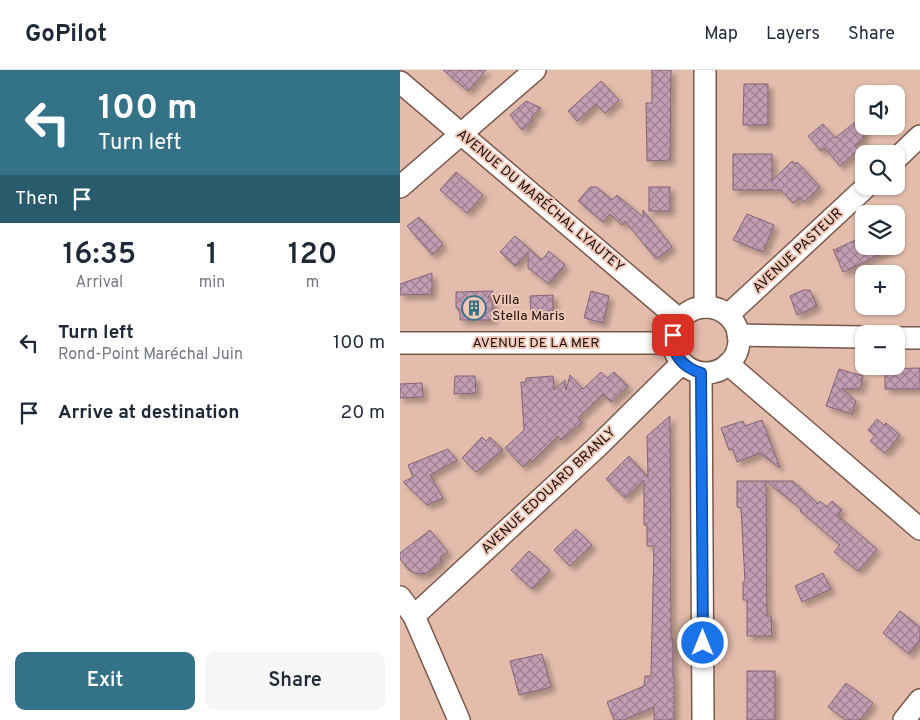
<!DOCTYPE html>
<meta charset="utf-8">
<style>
:root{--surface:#fff;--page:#f6f6f7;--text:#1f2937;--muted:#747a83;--line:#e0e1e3;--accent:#347288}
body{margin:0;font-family:Overpass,sans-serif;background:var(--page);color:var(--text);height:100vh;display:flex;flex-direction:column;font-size:19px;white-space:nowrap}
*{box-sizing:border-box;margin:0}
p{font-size:16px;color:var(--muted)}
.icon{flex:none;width:28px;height:28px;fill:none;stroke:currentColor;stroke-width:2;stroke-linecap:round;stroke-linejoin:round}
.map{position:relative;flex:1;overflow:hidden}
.sheet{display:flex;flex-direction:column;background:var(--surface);width:400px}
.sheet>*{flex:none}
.guide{background:#347288;color:#fff;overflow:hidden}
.controls{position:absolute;left:455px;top:15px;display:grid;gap:10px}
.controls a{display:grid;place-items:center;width:50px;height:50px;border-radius:10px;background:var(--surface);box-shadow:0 1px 4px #0004;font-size:25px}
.pin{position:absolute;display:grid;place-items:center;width:42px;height:42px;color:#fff;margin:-21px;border-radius:10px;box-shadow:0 2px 8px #0006}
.me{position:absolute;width:55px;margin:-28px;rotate:0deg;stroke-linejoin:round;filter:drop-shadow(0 0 4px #0008)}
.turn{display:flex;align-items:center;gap:18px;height:105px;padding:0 15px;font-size:22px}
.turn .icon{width:65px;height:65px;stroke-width:2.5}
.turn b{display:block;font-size:35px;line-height:42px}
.then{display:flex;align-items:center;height:48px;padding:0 15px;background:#0003;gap:10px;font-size:19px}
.eta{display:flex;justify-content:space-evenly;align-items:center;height:85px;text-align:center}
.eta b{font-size:30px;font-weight:600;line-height:35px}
.action{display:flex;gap:10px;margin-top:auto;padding:10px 15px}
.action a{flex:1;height:58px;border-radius:10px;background:var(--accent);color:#fff;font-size:20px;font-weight:600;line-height:58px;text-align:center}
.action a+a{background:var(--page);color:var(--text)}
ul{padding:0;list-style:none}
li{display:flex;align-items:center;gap:15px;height:70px;padding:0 15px}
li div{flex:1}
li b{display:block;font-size:19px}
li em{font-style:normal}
header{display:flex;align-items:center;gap:30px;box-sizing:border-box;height:70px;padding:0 25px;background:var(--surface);border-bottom:1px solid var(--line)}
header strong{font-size:24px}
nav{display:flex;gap:28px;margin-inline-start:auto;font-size:18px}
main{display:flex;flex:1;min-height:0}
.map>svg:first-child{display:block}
.building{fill:url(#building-cross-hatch);stroke:#846376;filter:url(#shadow)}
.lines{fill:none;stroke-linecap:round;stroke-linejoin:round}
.minor-casing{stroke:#7a584a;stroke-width:24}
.minor{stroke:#fff;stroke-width:21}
.route-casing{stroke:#114b97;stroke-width:12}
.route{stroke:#1a73e8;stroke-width:9}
.labels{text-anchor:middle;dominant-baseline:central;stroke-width:4;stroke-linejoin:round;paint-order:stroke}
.street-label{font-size:14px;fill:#1d0f0a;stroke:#f1c8b8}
.poi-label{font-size:14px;fill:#1d0f0a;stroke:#f1c8b8;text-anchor:start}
</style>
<header>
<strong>GoPilot</strong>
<nav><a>Map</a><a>Layers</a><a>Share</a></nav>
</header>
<main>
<section class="sheet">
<div class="guide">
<div class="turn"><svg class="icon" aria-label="left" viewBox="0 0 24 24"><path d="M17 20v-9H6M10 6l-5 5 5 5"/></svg><div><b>100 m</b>Turn left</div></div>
<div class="then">Then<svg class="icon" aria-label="arrive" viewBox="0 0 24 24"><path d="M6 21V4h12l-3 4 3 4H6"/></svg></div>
</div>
<div class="eta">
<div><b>16:35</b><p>Arrival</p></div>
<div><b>1</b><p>min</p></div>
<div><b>120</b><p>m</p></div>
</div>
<ul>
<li><svg class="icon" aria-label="left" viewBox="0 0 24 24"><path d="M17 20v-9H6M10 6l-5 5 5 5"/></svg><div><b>Turn left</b><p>Rond-Point Maréchal Juin</p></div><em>100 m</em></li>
<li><svg class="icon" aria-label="arrive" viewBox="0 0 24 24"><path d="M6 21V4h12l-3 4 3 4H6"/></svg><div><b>Arrive at destination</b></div><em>20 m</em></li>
</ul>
<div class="action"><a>Exit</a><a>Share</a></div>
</section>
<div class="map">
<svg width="520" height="650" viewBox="0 0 520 650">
<defs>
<pattern id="building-cross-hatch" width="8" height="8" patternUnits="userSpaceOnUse" patternTransform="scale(1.25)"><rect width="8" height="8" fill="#c29eb3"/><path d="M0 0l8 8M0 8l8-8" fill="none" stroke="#9d7f90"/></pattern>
<filter id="shadow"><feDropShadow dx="4.5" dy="4.5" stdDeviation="2.5" flood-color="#0004"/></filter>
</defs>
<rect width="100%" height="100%" fill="#e3bcac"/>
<g class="building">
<polygon points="43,0 86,0 68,21"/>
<polygon points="252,0 271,0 270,90 247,91 246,33 252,33"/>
<polygon points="201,11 219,30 205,43 196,34 177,51 168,41"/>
<polygon points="344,14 368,14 368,55 343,55"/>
<polygon points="126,31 141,38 131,47 133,50 122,60 110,45"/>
<polygon points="464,45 464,69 455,76 458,80 440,96 425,78 421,81 408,66 423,54 435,68"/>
<polygon points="333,84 372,84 372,111 392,91 396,94 397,92 420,117 404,132 400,127 393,133 381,120 333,120"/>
<polygon points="56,102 83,125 67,143 40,120"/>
<polygon points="190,117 197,117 212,130 217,125 243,147 243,140 272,177 256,189 225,151 222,155 210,144 203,152 178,131"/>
<rect x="249" y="117" width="21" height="24"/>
<polygon points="347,144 374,155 363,182 333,170"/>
<polygon points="19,147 43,174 32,185 7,156"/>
<polygon points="115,166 142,190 149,181 165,195 149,214 128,198 128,182 115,196 100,182"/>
<polygon points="464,166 464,176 498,176 443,202 433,179 439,182 436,179"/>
<polygon points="32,203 32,224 0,225 0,214"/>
<polygon points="403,220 410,220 417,236 397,245 390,226"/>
<polygon points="93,221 88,227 92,227 93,250 60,250 60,243 56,237 56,222"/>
<polygon points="191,221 209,226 203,253 184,248"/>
<polygon points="153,225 153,241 131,242 130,226"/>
<polygon points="520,298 520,319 485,319 485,299"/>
<polygon points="439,299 463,306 460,319 442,319 456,331 452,344 426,336"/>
<polygon points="201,302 207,308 214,302 228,316 211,332 203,324 178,348 182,352 161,370 158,366 132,392 130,390 123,397 105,378 124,360 121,312 126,312 126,308 153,306 154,320 165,310 166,320 170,305 183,319"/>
<polygon points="55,306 75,306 76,323 54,324"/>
<polygon points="22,313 23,327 0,328 0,314"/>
<polygon points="270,346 271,569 273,569 273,606 274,606 274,650 254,650 254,637 223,650 214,650 207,632 244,616 245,606 251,606 254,476 247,476 247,455 244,455 244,410 225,428 206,409 229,386 248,407 247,366"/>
<polygon points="477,349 484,355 486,353 500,365 485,383 470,371 475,366 468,360"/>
<polygon points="362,350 380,398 360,383 337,392 333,379 329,380 321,358 343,351 345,356"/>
<polygon points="82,367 86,371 90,367 103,380 76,402 62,388"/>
<polygon points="48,379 57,390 30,405 43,428 27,435 3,412 13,407 8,395"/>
<polygon points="337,411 366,411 367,546 371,546 372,566 347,566 347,530 343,530 343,512 345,512 341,438 337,437"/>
<polygon points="366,411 393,411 418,434 420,431 427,437 432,431 442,440 437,445 477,479 458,501 434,482 440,475 400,441 401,439"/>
<polygon points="176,459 192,475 170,496 154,480"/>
<polygon points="30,460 48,482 40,487 42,491 27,503 17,504 9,500 0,489 0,483"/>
<polygon points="129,481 150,500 132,519 111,500"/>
<polygon points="423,503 431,519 402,532 395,516"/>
<polygon points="500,541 520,557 520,570 509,584 483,563"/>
<polygon points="142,584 151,617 119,625 110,591"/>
<rect x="347" y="601" width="28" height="49"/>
<polygon points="446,613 473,633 460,650 446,650 428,637"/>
</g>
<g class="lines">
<g class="minor-casing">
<g id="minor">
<polyline points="0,12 280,250"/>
<polyline points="496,89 520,66"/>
<polyline points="0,117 135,0"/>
<polyline points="305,237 305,0"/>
<circle cx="306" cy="270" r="33"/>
<polyline points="328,245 467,116"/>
<polyline points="338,265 464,267"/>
<polyline points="496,268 520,268"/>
<polyline points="0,273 273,273"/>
<polyline points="328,294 520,459"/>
<polyline points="301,303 303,650"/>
<polyline points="0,527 14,546 59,650"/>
<polyline points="14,546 196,378 282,293"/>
<polyline points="504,650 520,630"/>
</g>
</g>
<use href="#minor" class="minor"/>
</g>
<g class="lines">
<g class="route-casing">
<path id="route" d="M273,265c-1,20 10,32 28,38l2,270"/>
</g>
<use href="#route" class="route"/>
</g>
<defs>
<g id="building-ring" transform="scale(1.25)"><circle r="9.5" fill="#f1c8b8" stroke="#347288" stroke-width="1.5"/><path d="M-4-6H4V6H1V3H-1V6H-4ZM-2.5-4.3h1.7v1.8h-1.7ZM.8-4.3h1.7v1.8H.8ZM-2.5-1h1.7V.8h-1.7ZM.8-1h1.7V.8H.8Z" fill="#347288"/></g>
</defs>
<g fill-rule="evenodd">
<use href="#building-ring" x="74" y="238"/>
</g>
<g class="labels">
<g class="street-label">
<text transform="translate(140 131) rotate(40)">AVENUE DU MARÉCHAL LYAUTEY</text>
<text transform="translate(398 181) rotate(-43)">AVENUE PASTEUR</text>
<text x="136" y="273">AVENUE DE LA MER</text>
<text transform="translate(149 421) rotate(-43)">AVENUE EDOUARD BRANLY</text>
</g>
<g class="poi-label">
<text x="92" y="230">Villa<tspan x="92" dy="16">Stella Maris</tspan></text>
</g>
</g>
</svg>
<div class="controls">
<a><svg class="icon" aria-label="sound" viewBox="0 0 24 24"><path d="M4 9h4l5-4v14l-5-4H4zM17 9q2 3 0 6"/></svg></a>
<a><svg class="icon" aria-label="search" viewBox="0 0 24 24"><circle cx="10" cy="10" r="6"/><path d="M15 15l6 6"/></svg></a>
<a><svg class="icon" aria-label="layers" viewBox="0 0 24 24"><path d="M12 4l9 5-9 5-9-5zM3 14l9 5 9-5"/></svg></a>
<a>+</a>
<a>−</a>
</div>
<div class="pin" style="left:273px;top:265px;background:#d93025"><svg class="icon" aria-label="arrive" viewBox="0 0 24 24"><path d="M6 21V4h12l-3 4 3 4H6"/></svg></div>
<svg class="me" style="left:303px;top:573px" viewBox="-20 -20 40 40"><circle r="17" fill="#1a73e8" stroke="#fff" stroke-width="3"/><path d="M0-11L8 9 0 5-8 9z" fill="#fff"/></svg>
</div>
</main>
